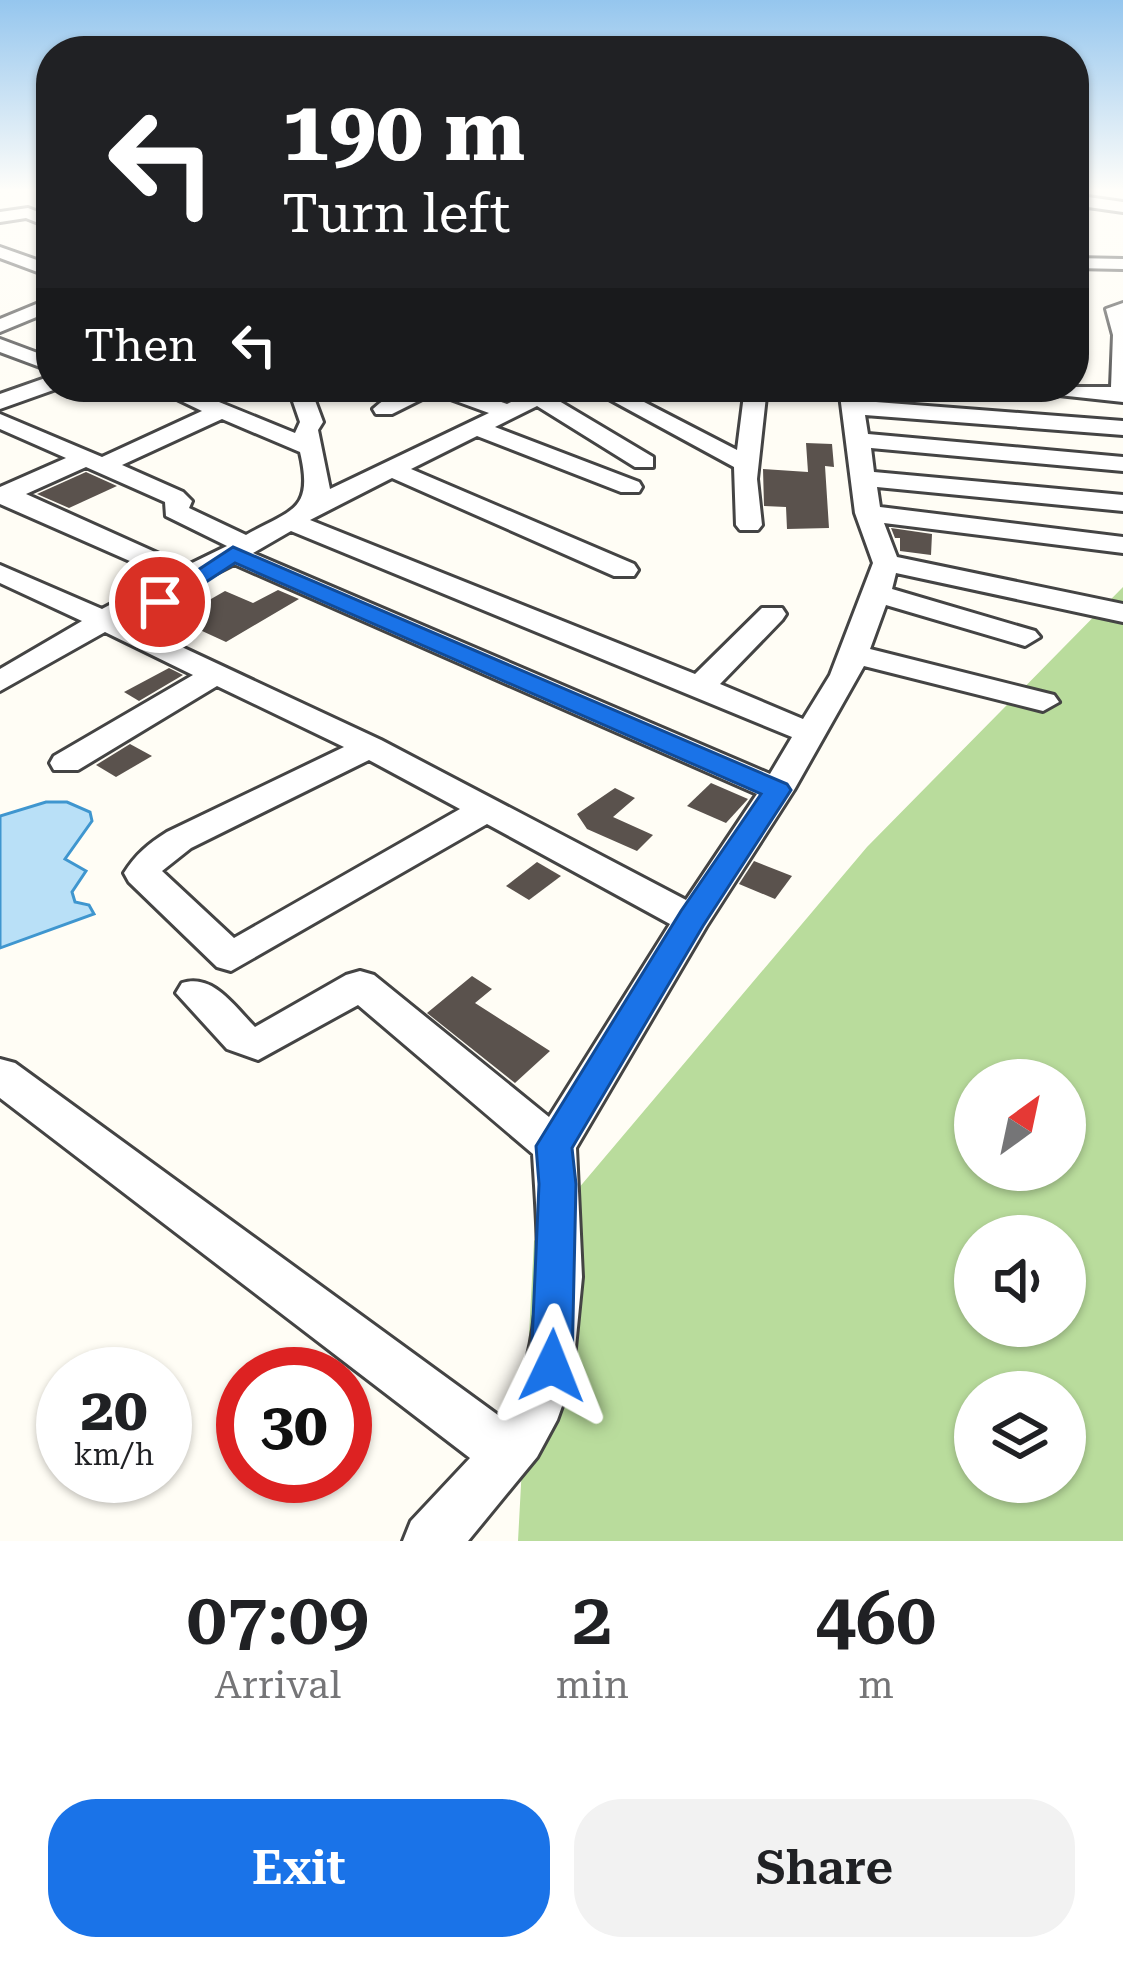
<!DOCTYPE html>
<style>
:root{--surface:#fff;--page:#f2f2f2;--text:#202124;--muted:#757577;--accent:#1a73e8}
body{margin:0;font-family:"Roboto Serif",serif;background:var(--page);color:var(--text);height:100vh;display:flex;flex-direction:column;font-size:45px;white-space:nowrap}
*{box-sizing:border-box;margin:0}
p{font-size:39px;color:var(--muted)}
.icon{flex:none;width:66px;height:66px;fill:none;stroke:currentColor;stroke-width:2;stroke-linecap:round;stroke-linejoin:round}
.map{position:relative;height:1541px;overflow:hidden}
.drawer{display:flex;flex-direction:column;background:var(--surface);flex:1}
.drawer>*{flex:none}
.top-card{position:absolute;left:36px;top:36px;width:1053px;height:366px;border-radius:48px;box-shadow:0 3px 9px #0004;background:#202124;color:#fff;overflow:hidden}
.needle{width:78px;rotate:33deg}
.buttons{position:absolute;left:954px;top:1059px;display:grid;gap:24px}
.buttons a{display:grid;place-items:center;width:132px;height:132px;border-radius:50%;background:var(--surface);box-shadow:0 3px 9px #0004;font-size:60px}
.speed{position:absolute;left:36px;top:1347px;display:flex;gap:24px;font-size:60px;font-weight:700;text-align:center}
.speed>*{display:grid;place-content:center;width:156px;height:156px;border-radius:50%;background:var(--surface);box-shadow:0 3px 9px #0004;line-height:1}
.speed small{font-size:30px;font-weight:400}
.speed .limit{border:18px solid #d22;background:#fff;color:#111}
.pin{position:absolute;display:grid;place-items:center;width:102px;height:102px;color:#fff;margin:-51px;border:6px solid #fff;border-radius:50%;box-shadow:0 3px 12px #0007}
.me{position:absolute;width:132px;margin:-66px;rotate:2deg;stroke-linejoin:round;filter:drop-shadow(0 0 9px #0008)}
.turn{display:flex;align-items:center;gap:42px;height:252px;padding:0 48px;font-size:54px}
.turn .icon{width:156px;height:156px;stroke-width:2.5}
.turn b{display:block;font-size:84px;line-height:102px}
.then{display:flex;align-items:center;height:114px;padding:0 48px;background:#0003;gap:24px;font-size:45px}
.eta{display:flex;justify-content:space-evenly;align-items:center;height:204px;text-align:center}
.eta b{font-size:72px;font-weight:600;line-height:84px}
.action{display:flex;gap:24px;margin-top:auto;padding:24px 48px}
.action a{flex:1;height:138px;border-radius:48px;background:var(--accent);color:#fff;font-size:48px;font-weight:600;line-height:138px;text-align:center}
.action a+a{background:var(--page);color:var(--text)}
.map>svg:first-child{display:block}
.forest{fill:#b9dc9c;fill-rule:evenodd}
.water{fill:#b9e0f7;stroke:#3f96cf;stroke-width:3}
.building{fill:#5a524d}
.lines{fill:none;stroke-linecap:round;stroke-linejoin:round}
.minor-casing{stroke:#444;stroke-width:6}
.minor{fill:#fff;fill-rule:evenodd}
.route{fill:#1a73e8;stroke:#114b97;stroke-width:3}
</style>
<div class="map">
<svg width="1123" height="1541" viewBox="0 0 1123 1541">
<rect width="100%" height="100%" fill="#fffdf5"/>
<path class="forest" d="M1123,587v954h-605l16,-300 333,-394zM975,1080h90v90h-90zM975,1236h90v90h-90zM975,1392h90v90h-90z"/>
<polygon class="water" points="46,802 67,802 90,812 92,821 65,859 86,871 72,892 75,902 89,905 94,914 0,948 0,816"/>
<g class="building">
<polygon points="806,443 832,444 834,467 825,466 829,528 787,529 786,507 764,506 763,469 808,472"/>
<polygon points="86,472 117,486 69,508 37,494"/>
<polygon points="891,528 932,534 931,555 900,551 900,538 895,538"/>
<polygon points="278,590 299,599 226,642 176,619 225,591 253,603"/>
<polygon points="169,668 183,675 139,701 124,692"/>
<polygon points="130,744 152,756 116,777 96,765"/>
<polygon points="711,783 748,799 726,823 687,806"/>
<polygon points="615,788 635,798 613,817 653,835 637,851 587,829 577,814"/>
<polygon points="754,861 792,876 775,899 739,884"/>
<polygon points="537,862 561,876 529,900 506,886"/>
<polygon points="472,976 492,989 475,1003 550,1051 515,1083 427,1013"/>
</g>
<g class="lines">
<g class="minor-casing">
<g id="minor">
<polygon points="1074,195 1123,202 1123,212 1074,205"/>
<polygon points="28,208 51,217 51,228 26,218 0,222 0,212"/>
<polygon points="0,247 51,265 51,277 0,258"/>
<polygon points="1074,258 1123,259 1123,269 1074,268"/>
<polygon points="51,298 51,311 0,332 0,319"/>
<polygon points="1123,303 1123,402 1031,392 1028,387 1111,387 1113,335 1106,309"/>
<polygon points="0,339 51,358 51,371 0,352"/>
<polygon points="51,376 51,387 59,388 0,409 0,394"/>
<path d="M152,387h30l113,46 5,-11 -12,-35h22l13,35 -5,8 12,59 159,-76 -55,-20 -42,21h-16l-3,-5c39,-36 89,-21 134,-5l35,-17h28l-16,11 99,59v10h-18l-98,-61 -42,21 144,55 3,5 -3,5h-18l-144,-56 -66,33 223,95 4,6 -4,6h-20l-222,-98 -82,42 385,154 67,-66h20l4,6 -4,6 -62,64 83,35 27,-44 43,-112 -18,-50 -16,-126h22l2,14 260,20v14l-258,-20 3,19 255,23v14l-252,-23 3,24 249,23v16l-246,-24 3,20 243,30v16l-239,-30 13,34 226,47v18l-227,-49 -4,16 143,42 5,6 -15,9 -139,-41 -16,44 184,46 5,7 -16,9 -179,-45 -70,124 -88,137 -130,221 6,129 -10,101 -15,42 -20,37 -69,84h-65l8,-20 59,-63 -470,-360v-39l15,4 487,355c47,-71 36,-183 31,-264l-175,-149 -100,55 -31,-11 -51,-56 6,-10c31,-10 52,23 73,44l91,-52 14,-4 14,4 175,142 121,-193 -183,-100 -256,147 -14,-4 -88,-85 -5,-9c12,-19 24,-29 43,-41l177,-85 -127,-61 -139,84h-24l-4,-7 4,-7 139,-81 -88,-43 -105,59v-22l82,-48 -82,-38v-18l102,44 62,-33 -164,-72v-17l66,-29 -66,-29v-15l102,43 100,-46zM222,419l78,33c14,59 -8,57 -54,83l-57,-27 3,-7 -9,-9 -61,-27zM86,467l79,35 1,14 61,30 -41,20 -160,-72zM291,531l501,206 -22,37 -517,-221zM234,564l523,230 -71,106 -305,-160 -257,-120zM369,760l91,49 -226,129 -72,-67 29,-23z"/>
<polygon points="587,387 615,387 737,450 745,387 767,387 757,479 762,525 758,530 740,530 736,525 734,467"/>
</g>
</g>
<use href="#minor" class="minor"/>
</g>
<linearGradient id="sky" x2="0" y2="1"><stop stop-color="#95c6ee"/><stop offset="0.47" stop-color="#fffefa"/><stop offset="1" stop-color="#fffefa" stop-opacity="0"/></linearGradient>
<rect width="1123" height="405" fill="url(#sky)"/>
<polygon class="route" points="233,547 787,784 791,790 703,926 572,1148 576,1184 572,1366 566,1380 552,1386 537,1380 531,1366 539,1184 536,1146 681,911 761,794 235,563 168,607 152,607 149,602"/>
</svg>
<div class="buttons">
<a><svg class="needle" viewBox="-14 -14 28 28"><path d="M0-13l5 13h-10z" fill="#e53935"/><path d="M0 13l5-13h-10z" fill="#757577"/></svg></a>
<a><svg class="icon" aria-label="sound" viewBox="0 0 24 24"><path d="M4 9h4l5-4v14l-5-4H4zM17 9q2 3 0 6"/></svg></a>
<a><svg class="icon" aria-label="layers" viewBox="0 0 24 24"><path d="M12 4l9 5-9 5-9-5zM3 14l9 5 9-5"/></svg></a>
</div>
<div class="speed"><div>20<small>km/h</small></div><div class="limit">30</div></div>
<div class="pin" style="left:160px;top:602px;background:#d93025"><svg class="icon" aria-label="arrive" viewBox="0 0 24 24"><path d="M6 21V4h12l-3 4 3 4H6"/></svg></div>
<svg class="me" style="left:552px;top:1366px" viewBox="-20 -20 40 40"><path d="M0-17L14 15 0 8-14 15z" fill="#1a73e8" stroke="#fff" stroke-width="4"/></svg>
<div class="top-card">
<div class="turn"><svg class="icon" aria-label="left" viewBox="0 0 24 24"><path d="M17 20v-9H6M10 6l-5 5 5 5"/></svg><div><b>190 m</b>Turn left</div></div>
<div class="then">Then<svg class="icon" aria-label="left" viewBox="0 0 24 24"><path d="M17 20v-9H6M10 6l-5 5 5 5"/></svg></div>
</div>
</div>
<section class="drawer">
<div class="eta">
<div><b>07:09</b><p>Arrival</p></div>
<div><b>2</b><p>min</p></div>
<div><b>460</b><p>m</p></div>
</div>
<div class="action"><a>Exit</a><a>Share</a></div>
</section>
